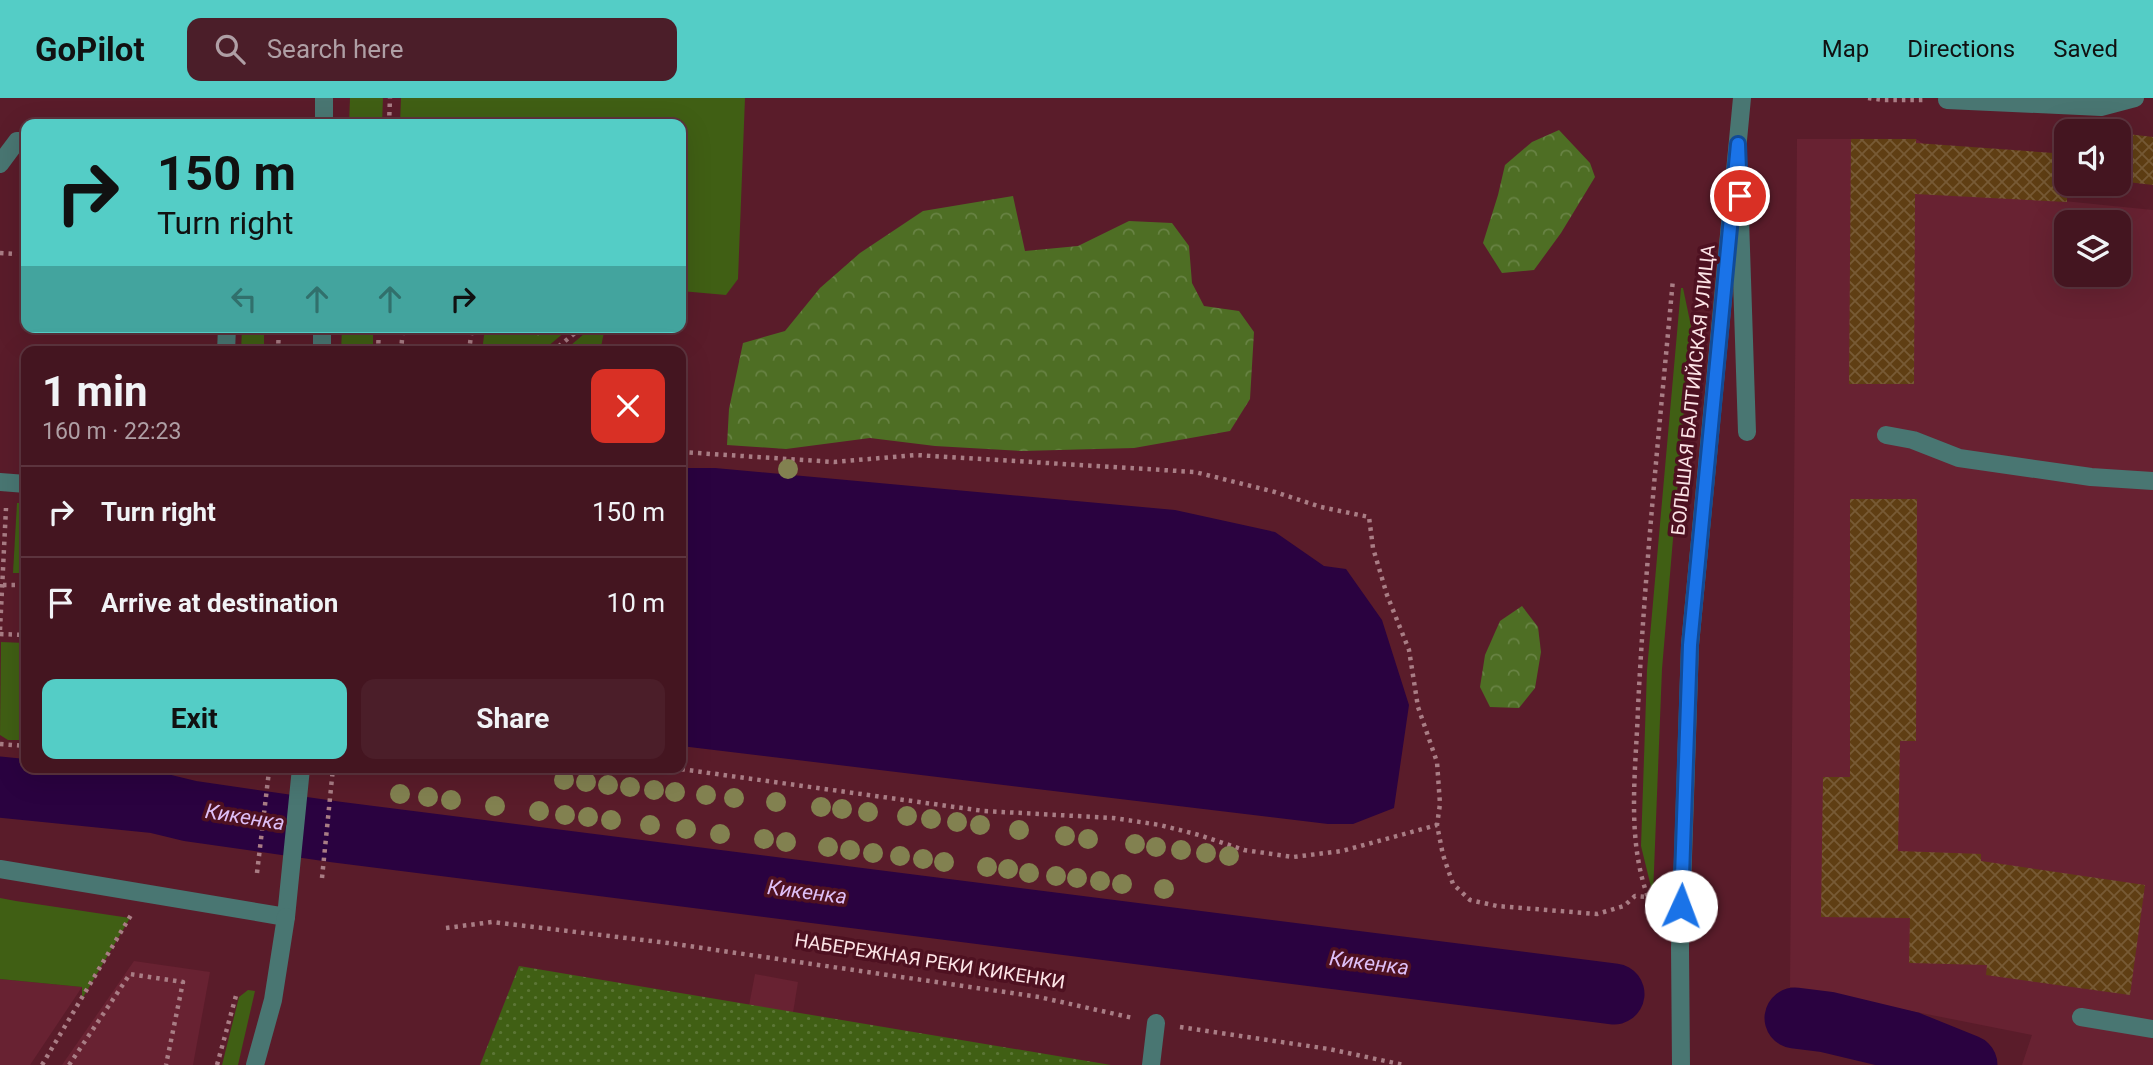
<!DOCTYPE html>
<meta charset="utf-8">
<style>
:root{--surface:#441520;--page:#4b1e29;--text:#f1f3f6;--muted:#af9fa5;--line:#5c343e;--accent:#54cdc6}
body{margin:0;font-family:Roboto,sans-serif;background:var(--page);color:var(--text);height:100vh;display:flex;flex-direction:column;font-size:26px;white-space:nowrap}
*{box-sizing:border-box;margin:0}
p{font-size:23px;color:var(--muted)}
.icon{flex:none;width:38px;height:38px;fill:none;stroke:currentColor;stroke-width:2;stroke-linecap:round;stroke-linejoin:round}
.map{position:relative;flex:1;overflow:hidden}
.side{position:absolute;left:21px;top:248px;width:665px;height:427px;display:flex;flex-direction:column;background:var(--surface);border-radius:14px;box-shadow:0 7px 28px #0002,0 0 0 2px var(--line)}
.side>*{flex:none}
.guide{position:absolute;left:21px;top:21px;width:665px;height:214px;border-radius:14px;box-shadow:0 7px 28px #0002,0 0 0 2px var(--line);background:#54cdc6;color:#111;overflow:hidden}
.buttons{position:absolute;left:2054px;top:21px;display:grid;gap:14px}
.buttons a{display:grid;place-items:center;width:77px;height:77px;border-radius:14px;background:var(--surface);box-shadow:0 7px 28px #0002,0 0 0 2px var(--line);font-size:35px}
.pin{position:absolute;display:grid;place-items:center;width:60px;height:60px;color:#fff;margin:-30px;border:4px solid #fff;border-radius:50%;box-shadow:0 2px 7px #0007}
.me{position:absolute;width:77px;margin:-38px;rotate:2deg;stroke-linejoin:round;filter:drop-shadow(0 0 5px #0008)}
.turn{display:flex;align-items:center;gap:24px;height:147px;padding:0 21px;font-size:32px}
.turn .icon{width:91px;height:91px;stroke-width:2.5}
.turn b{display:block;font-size:49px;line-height:60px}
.lanes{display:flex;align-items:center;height:66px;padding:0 21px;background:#0003;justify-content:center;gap:35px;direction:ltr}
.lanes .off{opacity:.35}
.round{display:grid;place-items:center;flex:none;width:74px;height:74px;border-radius:14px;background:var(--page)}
.summary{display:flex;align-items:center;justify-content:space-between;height:119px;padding:0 21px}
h1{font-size:42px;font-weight:700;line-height:52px}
.cta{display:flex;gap:14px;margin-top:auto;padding:14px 21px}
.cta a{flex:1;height:80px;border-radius:14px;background:var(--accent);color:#111;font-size:28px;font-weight:700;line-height:80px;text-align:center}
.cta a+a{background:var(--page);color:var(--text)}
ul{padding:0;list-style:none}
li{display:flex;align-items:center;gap:21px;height:91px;padding:0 21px;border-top:2px solid var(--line)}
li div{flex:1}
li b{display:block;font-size:26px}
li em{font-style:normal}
header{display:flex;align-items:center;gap:42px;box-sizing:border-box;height:98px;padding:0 35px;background:var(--accent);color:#111}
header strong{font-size:33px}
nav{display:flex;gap:38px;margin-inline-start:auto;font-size:24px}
.search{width:490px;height:63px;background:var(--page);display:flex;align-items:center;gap:18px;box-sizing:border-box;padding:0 24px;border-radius:14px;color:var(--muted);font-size:26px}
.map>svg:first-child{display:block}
.built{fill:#682232;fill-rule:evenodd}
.grass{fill:#405f14}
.forest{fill:url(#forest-crowns)}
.park{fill:url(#park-tufts)}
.garden{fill:url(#garden-dots)}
.water{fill:#2a0240}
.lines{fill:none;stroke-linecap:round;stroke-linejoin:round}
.stream{stroke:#2a0240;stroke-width:10}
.river{stroke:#2a0240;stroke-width:61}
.building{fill:url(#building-cross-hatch)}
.path{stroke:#a97d85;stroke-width:4.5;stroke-dasharray:3.5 5;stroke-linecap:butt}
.lane{stroke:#497672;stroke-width:18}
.street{stroke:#497672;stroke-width:18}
.tree{fill:#828150}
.route-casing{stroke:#114b97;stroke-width:18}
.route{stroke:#1a73e8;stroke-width:12}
.labels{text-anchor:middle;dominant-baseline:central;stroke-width:7;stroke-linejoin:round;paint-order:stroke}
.street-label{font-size:19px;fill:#fde4e7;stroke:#4e1121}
.water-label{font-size:21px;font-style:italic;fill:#debff7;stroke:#4e1121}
</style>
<header>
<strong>GoPilot</strong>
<div class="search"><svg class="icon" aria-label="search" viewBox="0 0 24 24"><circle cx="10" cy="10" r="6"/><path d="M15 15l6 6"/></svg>Search here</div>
<nav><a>Map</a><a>Directions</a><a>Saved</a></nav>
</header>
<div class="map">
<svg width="2153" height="967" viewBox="0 0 2153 967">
<defs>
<pattern id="forest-crowns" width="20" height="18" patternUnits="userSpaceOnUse" patternTransform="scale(1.75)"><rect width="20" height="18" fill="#4e6e24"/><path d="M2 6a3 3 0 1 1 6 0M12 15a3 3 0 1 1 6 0" fill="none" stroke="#688344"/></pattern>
<pattern id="park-tufts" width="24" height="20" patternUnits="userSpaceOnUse" patternTransform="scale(1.75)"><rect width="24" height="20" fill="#405f14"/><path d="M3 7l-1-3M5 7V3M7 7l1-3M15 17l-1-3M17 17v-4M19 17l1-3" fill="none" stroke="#5c7636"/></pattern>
<pattern id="garden-dots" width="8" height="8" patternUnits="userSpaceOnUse" patternTransform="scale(1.75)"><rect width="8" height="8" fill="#405f14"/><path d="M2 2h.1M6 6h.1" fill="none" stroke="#5c7636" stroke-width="1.8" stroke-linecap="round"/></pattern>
<pattern id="building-cross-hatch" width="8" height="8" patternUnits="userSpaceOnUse" patternTransform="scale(1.75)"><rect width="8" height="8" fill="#5f3e13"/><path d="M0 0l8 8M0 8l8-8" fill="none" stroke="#775a35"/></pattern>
</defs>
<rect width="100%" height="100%" fill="#5a1c2a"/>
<g class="built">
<path d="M1797,41h119l90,56 147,15v855h-131l10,-30 -242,-48zM2067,124h52v53h-52z"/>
<polygon points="134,863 210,874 193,967 62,967"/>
<polygon points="755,876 798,884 792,921 748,913"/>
<polygon points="0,881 82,889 30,967 0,967"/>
</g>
<g class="grass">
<polygon points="350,0 383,0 382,26 349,26"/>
<polygon points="401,0 745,0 738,181 726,197 681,193 681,26 400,26"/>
<polygon points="1681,190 1683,190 1691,228 1662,571 1653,797 1641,748 1647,572"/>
<polygon points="242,229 264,229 264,254 241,254"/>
<polygon points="342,229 373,229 373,254 341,254"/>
<polygon points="485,229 571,229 541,254 482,254"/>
<polygon points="592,229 605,229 600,254 563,254"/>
<polygon points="17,405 26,405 26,475 13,475"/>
<polygon points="1,544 26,545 26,642 8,642 0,637"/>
<polygon points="0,800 16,803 130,820 82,901 82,889 0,881"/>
<polygon points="248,892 255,893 238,967 222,967 239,899"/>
</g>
<g class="forest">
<polygon points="1559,32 1590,65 1595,79 1561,135 1534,172 1502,175 1483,145 1498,97 1505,67 1532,44"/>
<polygon points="1013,98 1025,153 1078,148 1129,123 1172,125 1189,148 1192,185 1204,208 1239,213 1254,234 1250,301 1230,333 1134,350 1022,353 935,348 870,340 786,351 727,347 729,311 743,245 785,233 820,190 860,155 923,113"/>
<polygon points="1522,508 1538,529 1541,554 1535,590 1519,610 1490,609 1480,589 1485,557 1500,523"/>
</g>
<polygon class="park" points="528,229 568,229 555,240 527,236"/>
<polygon class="garden" points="519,868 1111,967 480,967"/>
<g class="water">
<polygon points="681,370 715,370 1175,412 1275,434 1324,468 1346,471 1382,522 1409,607 1394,710 1353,726 1328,726 681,648"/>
<path d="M198,692l26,4 -2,43c-13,7 -20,6 -34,1l2,-27z"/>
</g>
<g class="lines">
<polyline class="stream" points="333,754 336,734"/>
<g class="river">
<polyline points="0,689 157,705 190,713 336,734 1614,896"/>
<polyline points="1795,920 1827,924 1910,944 1967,967"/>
</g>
</g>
<g class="building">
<polygon points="2119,35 2153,39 2153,87 2119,83"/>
<polygon points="1851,41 1916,41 1916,45 2067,56 2067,104 1915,96 1914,286 1849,286"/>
<polygon points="1850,401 1917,401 1916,643 1900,643 1898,753 1981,756 1981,763 2145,787 2130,897 1986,877 1987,867 1909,865 1910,820 1821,819 1823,679 1850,679"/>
</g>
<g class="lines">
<g class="path">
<polyline points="1868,0 1884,2 1923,2"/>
<polyline points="389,26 390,0"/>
<polyline points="0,155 17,156"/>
<polyline points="681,212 687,213"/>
<polyline points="278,254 279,229"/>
<polyline points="378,254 379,229"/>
<polyline points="401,254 403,229"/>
<polyline points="469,254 472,229"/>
<polyline points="552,254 582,229"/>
<path d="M681,354l153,10 82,-7 279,17 80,20 46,15 48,10 4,31 14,47 22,55 9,57 19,55 3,42 -3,21 6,30 10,29 17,16 27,6 100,8 27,-8 11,-10 13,1c-22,-59 -12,-127 -10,-189 7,-143 22,-286 35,-429"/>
<polyline points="3,487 26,487"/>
<polyline points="0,532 6,410"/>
<polyline points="0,536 26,537"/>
<polyline points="0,646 26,648"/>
<polyline points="673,670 984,713 1113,720 1160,727 1199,737 1244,752 1293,759 1342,753 1437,727"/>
<polyline points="257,775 269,673 266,670"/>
<polyline points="322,780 333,670"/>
<polyline points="446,830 492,824 668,845 1039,899 1133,920"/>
<polyline points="1180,929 1329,951 1404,967"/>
<polyline points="42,967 131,817"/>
<polyline points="69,967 130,876 183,884 166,967"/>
<polyline points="217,967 237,894"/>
</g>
<g class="lane">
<polyline points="1947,2 2101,9 2135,0"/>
<polyline points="0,66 17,43 26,43"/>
<polyline points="1739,90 1747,334"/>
<polyline points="226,254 227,229"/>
<polyline points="1886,337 1913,342 1959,360 2091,379 2153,383"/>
<polyline points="0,384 26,386"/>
<polyline points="2081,919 2153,931"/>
<polyline points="1151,967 1156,925"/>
</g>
<g class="street">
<polyline points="324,26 324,0"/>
<polyline points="322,254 322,229"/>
<polyline points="0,771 286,819 301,670"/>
<polyline points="255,967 273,902 286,819"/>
<polyline points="1681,967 1680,850 1690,547 1742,0"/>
</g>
</g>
<g class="tree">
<circle cx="788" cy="371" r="10"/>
<circle cx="564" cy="682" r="10"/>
<circle cx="586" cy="684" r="10"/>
<circle cx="608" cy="687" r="10"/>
<circle cx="630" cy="689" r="10"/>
<circle cx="654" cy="692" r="10"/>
<circle cx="675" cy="694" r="10"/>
<circle cx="400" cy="696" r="10"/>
<circle cx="706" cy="697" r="10"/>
<circle cx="428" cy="699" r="10"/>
<circle cx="734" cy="700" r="10"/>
<circle cx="451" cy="702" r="10"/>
<circle cx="776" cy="704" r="10"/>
<circle cx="495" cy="708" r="10"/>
<circle cx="821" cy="709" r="10"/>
<circle cx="842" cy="711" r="10"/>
<circle cx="539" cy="713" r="10"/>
<circle cx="868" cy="714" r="10"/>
<circle cx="565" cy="717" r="10"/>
<circle cx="907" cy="718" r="10"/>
<circle cx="588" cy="719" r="10"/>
<circle cx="931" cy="721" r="10"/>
<circle cx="611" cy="722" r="10"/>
<circle cx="957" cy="724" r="10"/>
<circle cx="650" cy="727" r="10"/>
<circle cx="980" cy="727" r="10"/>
<circle cx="686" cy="731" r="10"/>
<circle cx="1019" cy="732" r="10"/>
<circle cx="720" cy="736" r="10"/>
<circle cx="1065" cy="738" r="10"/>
<circle cx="764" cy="741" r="10"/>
<circle cx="1088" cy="741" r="10"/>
<circle cx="786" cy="744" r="10"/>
<circle cx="1135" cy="746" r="10"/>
<circle cx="828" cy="749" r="10"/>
<circle cx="1156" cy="749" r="10"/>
<circle cx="850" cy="752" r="10"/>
<circle cx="1181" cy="752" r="10"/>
<circle cx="873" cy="755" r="10"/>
<circle cx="1206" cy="755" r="10"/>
<circle cx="900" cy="758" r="10"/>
<circle cx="1229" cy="758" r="10"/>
<circle cx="923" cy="761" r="10"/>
<circle cx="944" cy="764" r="10"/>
<circle cx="987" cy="769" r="10"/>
<circle cx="1008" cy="771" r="10"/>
<circle cx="1029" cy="775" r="10"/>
<circle cx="1056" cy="778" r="10"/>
<circle cx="1077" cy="780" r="10"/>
<circle cx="1100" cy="783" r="10"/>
<circle cx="1122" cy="786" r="10"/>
<circle cx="1164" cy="791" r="10"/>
</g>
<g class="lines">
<g class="route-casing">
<polyline id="route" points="1681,808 1690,547 1738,46 1740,98"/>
</g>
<use href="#route" class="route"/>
</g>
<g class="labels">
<g class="street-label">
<text transform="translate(1693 292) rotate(-84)">БОЛЬШАЯ БАЛТИЙСКАЯ УЛИЦА</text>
<text transform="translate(930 863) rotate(9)">НАБЕРЕЖНАЯ РЕКИ КИКЕНКИ</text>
</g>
<g class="water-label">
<text transform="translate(245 719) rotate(9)">Кикенка</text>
<text transform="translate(807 794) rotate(7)">Кикенка</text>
<text transform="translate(1369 865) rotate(7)">Кикенка</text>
</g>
</g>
</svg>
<div class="buttons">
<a><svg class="icon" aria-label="sound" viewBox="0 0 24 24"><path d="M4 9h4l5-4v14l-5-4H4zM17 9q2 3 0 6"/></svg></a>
<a><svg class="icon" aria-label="layers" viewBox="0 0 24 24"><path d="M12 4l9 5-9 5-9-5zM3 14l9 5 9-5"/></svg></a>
</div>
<div class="pin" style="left:1740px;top:98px;background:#d93025"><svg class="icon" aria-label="arrive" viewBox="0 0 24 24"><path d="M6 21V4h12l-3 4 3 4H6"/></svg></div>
<svg class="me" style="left:1681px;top:808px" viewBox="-20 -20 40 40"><circle r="19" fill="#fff"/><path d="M0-13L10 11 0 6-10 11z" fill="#1a73e8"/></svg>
<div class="guide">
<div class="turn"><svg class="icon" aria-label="right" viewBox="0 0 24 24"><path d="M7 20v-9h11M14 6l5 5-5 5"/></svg><div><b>150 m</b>Turn right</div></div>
<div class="lanes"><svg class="icon off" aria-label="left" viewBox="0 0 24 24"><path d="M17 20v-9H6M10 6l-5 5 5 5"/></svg><svg class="icon off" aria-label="ahead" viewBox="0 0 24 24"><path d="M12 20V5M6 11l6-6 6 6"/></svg><svg class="icon off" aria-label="ahead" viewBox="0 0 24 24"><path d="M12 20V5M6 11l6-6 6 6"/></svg><svg class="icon" aria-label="right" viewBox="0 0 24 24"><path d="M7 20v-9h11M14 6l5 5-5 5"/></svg></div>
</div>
<section class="side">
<div class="summary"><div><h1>1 min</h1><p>160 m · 22:23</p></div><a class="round" style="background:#d93025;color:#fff"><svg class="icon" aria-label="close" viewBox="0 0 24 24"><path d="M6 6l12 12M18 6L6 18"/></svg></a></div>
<ul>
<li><svg class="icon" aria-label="right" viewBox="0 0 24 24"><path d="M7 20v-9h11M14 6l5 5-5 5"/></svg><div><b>Turn right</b></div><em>150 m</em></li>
<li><svg class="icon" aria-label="arrive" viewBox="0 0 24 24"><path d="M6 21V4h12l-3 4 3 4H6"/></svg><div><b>Arrive at destination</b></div><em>10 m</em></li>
</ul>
<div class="cta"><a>Exit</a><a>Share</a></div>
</section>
</div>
